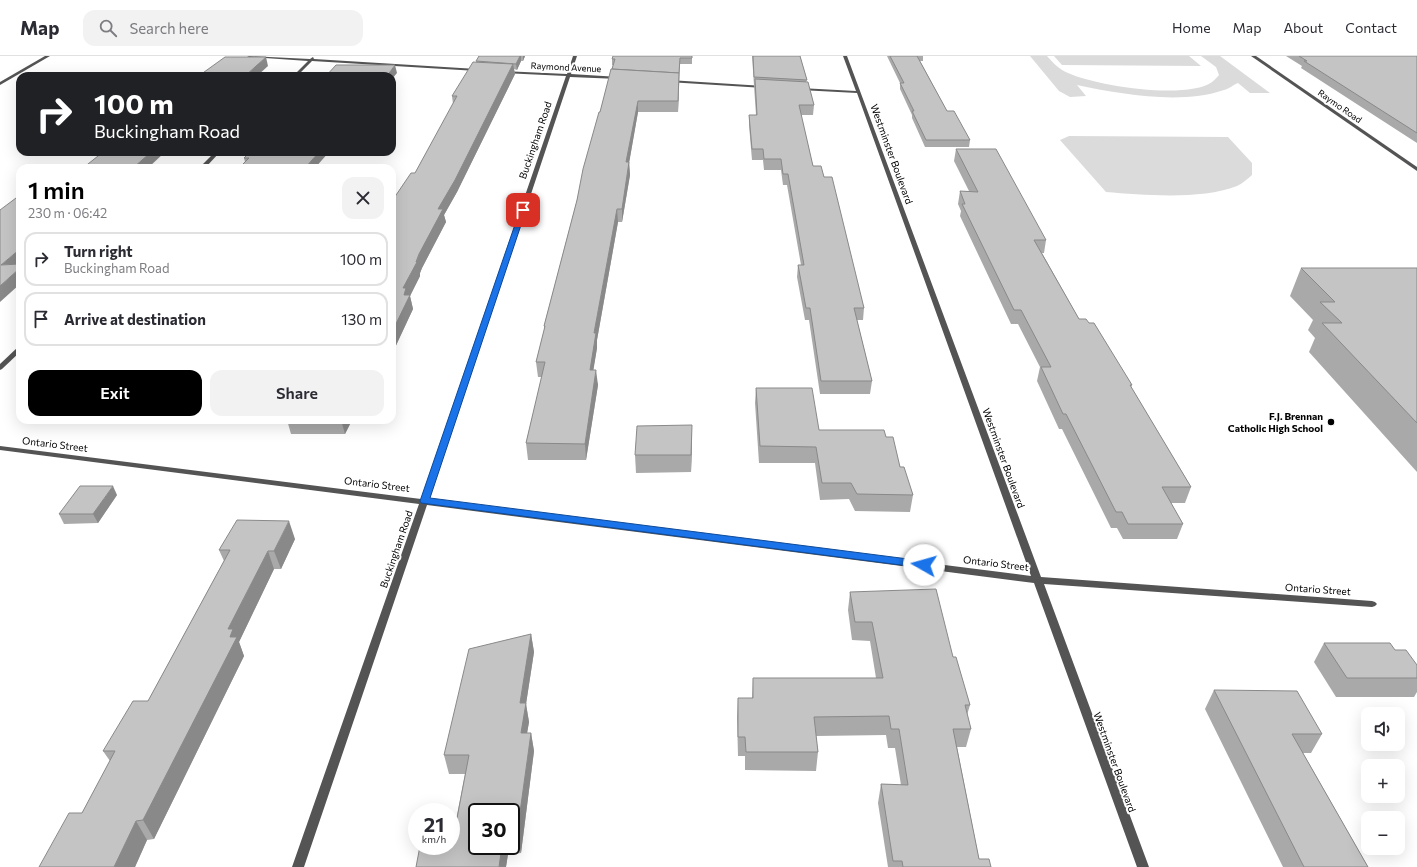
<!DOCTYPE html>
<meta charset="utf-8">
<style>
:root{--surface:#fff;--page:#f2f2f3;--text:#2b2b33;--muted:#7c7c81;--line:#e1e1e2;--accent:#000}
body{margin:0;font-family:Commissioner,sans-serif;background:var(--page);color:var(--text);height:100vh;display:flex;flex-direction:column;font-size:15px;white-space:nowrap}
*{box-sizing:border-box;margin:0}
p{font-size:13px;color:var(--muted)}
.icon{flex:none;width:22px;height:22px;fill:none;stroke:currentColor;stroke-width:2;stroke-linecap:round;stroke-linejoin:round}
.map{position:relative;flex:1;overflow:hidden}
.panel{position:absolute;left:16px;top:108px;width:380px;height:260px;display:flex;flex-direction:column;background:var(--surface);border-radius:12px;box-shadow:0 4px 16px #0002}
.panel>*{flex:none}
.banner{position:absolute;left:16px;top:16px;width:380px;height:84px;border-radius:12px;box-shadow:0 4px 16px #0002;background:#202124;color:#fff;overflow:hidden}
.fabs{position:absolute;left:1361px;top:651px;display:grid;gap:8px}
.fabs a{display:grid;place-items:center;width:44px;height:44px;border-radius:8px;background:var(--surface);box-shadow:0 4px 16px #0002;font-size:20px}
.speed{position:absolute;left:408px;top:747px;display:flex;gap:8px;font-size:20px;font-weight:700;text-align:center}
.speed>*{display:grid;place-content:center;width:52px;height:52px;border-radius:50%;background:var(--surface);box-shadow:0 4px 16px #0002;line-height:1}
.speed small{font-size:10px;font-weight:400}
.speed .limit{border:2px solid #111;border-radius:6px;background:#fff;color:#111}
.pin{position:absolute;display:grid;place-items:center;width:34px;height:34px;color:#fff;margin:-17px;border-radius:8px;box-shadow:0 2px 6px #0006}
.me{position:absolute;width:44px;margin:-22px;rotate:277deg;stroke-linejoin:round;filter:drop-shadow(0 0 3px #0008)}
.turn{display:flex;align-items:center;gap:14px;height:84px;padding:0 12px;font-size:18px}
.turn .icon{width:52px;height:52px;stroke-width:2.5}
.turn b{display:block;font-size:28px;line-height:34px}
.round{display:grid;place-items:center;flex:none;width:42px;height:42px;border-radius:12px;background:var(--page)}
.summary{display:flex;align-items:center;justify-content:space-between;height:68px;padding:0 12px}
h1{font-size:24px;font-weight:600;line-height:30px;color:var(--accent)}
.cta{display:flex;gap:8px;margin-top:auto;padding:8px 12px}
.cta a{flex:1;height:46px;border-radius:12px;background:var(--accent);color:#fff;font-size:16px;font-weight:600;line-height:46px;text-align:center}
.cta a+a{background:var(--page);color:var(--text)}
ul{padding:0;list-style:none}
li{display:flex;align-items:center;gap:12px;height:54px;margin:0 8px 6px;padding:0 4px;border:2px solid var(--line);border-radius:12px}
li div{flex:1}
li b{display:block;font-size:15px}
li em{font-style:normal}
header{display:flex;align-items:center;gap:24px;box-sizing:border-box;height:56px;padding:0 20px;background:var(--surface);border-bottom:1px solid var(--line)}
header strong{font-size:19px}
nav{display:flex;gap:22px;margin-inline-start:auto;font-size:14px}
.search{width:280px;height:36px;background:var(--page);display:flex;align-items:center;gap:10px;box-sizing:border-box;padding:0 14px;border-radius:12px;color:var(--muted);font-size:15px}
.map>svg:first-child{display:block}
.green{fill:#dbdbdb}
.lines{fill:none;stroke-linecap:round;stroke-linejoin:round}
.street{fill:#545454;fill-rule:evenodd}
.wall{fill:#a9a9a9;fill-rule:evenodd}
.shaded-wall{fill:#898989}
.building{fill:#c4c4c4;stroke:#898989}
.route{fill:#1a73e8;stroke:#114b97}
.poi-dot{fill:#000;stroke:#fff;stroke-width:1.5}
.labels{text-anchor:middle;dominant-baseline:central;stroke-width:4;stroke-linejoin:round;paint-order:stroke}
.far-street-label{font-size:9px;fill:#000;stroke:#fff}
.street-label{font-size:10px;fill:#000;stroke:#fff}
.poi-label{font-size:10px;font-weight:bold;fill:#000;stroke:#fff;text-anchor:end}
</style>
<header>
<strong>Map</strong>
<div class="search"><svg class="icon" aria-label="search" viewBox="0 0 24 24"><circle cx="10" cy="10" r="6"/><path d="M15 15l6 6"/></svg>Search here</div>
<nav><a>Home</a><a>Map</a><a>About</a><a>Contact</a></nav>
</header>
<div class="map">
<svg width="1417" height="811" viewBox="0 0 1417 811">
<rect width="100%" height="100%" fill="#fff"/>
<g class="green">
<path d="M1030,0h17c6,7 12,13 21,17 28,13 119,27 144,9 3,-2 5,-5 7,-7l-3,-8 -15,-11h19l50,37h-20l-12,-10c-5,2 -9,6 -14,7 -43,15 -104,4 -147,-5l9,11 -16,1 -11,-6z"/>
<polygon points="1054,0 1189,0 1201,10 1062,9"/>
<path d="M1069,80l159,1 24,26v12c-5,4 -10,9 -15,11 -36,14 -93,9 -131,6l-46,-52z"/>
</g>
<g class="lines">
<g class="street">
<polygon points="45,0 50,0 0,29 0,26"/>
<polygon points="247,0 310,3 313,1 314,3 477,13 479,14 477,15 312,5 297,20 293,20 308,5 249,1"/>
<polygon points="573,0 577,0 571,18 619,21 621,22 619,23 570,21 429,444 1031,520 857,37 800,34 798,33 800,32 856,35 843,0 847,0 1041,521 1372,545 1375,546 1377,548 1375,550 1372,551 1044,528 1149,811 1137,811 1034,527 427,449 304,811 292,811 419,448 0,394 0,390 421,443 566,20 505,17 503,16 505,15 567,18"/>
<polygon points="1251,0 1256,0 1417,111 1417,115"/>
<polygon points="669,24 765,30 767,31 765,32 668,26"/>
<polygon points="215,96 220,96 205,112 199,112"/>
<polygon points="20,290 20,296 2,313 0,314 0,308 18,291"/>
</g>
</g>
<g class="wall">
<polygon points="479,0 525,0 523,5 521,5 517,14 514,13 515,18 457,136 444,159 446,166 422,212 420,217 420,220 410,240 413,253 392,298 392,145 415,117 453,48 452,40 476,6"/>
<polygon points="692,0 692,8 680,8 678,56 638,56 629,106 630,119 622,166 618,166 597,284 597,292 593,314 598,329 586,404 528,404 526,387 542,321 538,321 536,306 544,275 544,270 600,56 612,13 613,9 612,9 612,3"/>
<polygon points="752,0 800,0 807,24 806,26 814,49 813,59 801,59 813,110 824,121 864,252 863,264 857,264 872,325 870,338 820,338 809,264 805,264 797,221 798,209 801,209 787,129 783,129 781,114 764,114 763,104 752,104 749,69 749,59 756,59"/>
<polygon points="887,0 923,0 923,5 920,5 947,55 970,84 969,91 925,91 912,62 912,59 900,33 900,27"/>
<polygon points="1286,0 1417,0 1417,87 1301,12 1302,10"/>
<polygon points="956,93 1046,184 1044,197 1042,197 1079,263 1089,267 1132,329 1131,331 1191,431 1185,447 1171,447 1183,468 1177,483 1123,483 1117,472 1111,472 1062,373 1059,373 1037,325 1040,311 1018,268 1011,268 960,160 961,155 958,148 960,135 969,135 954,105"/>
<polygon points="250,96 315,112 245,106 244,102"/>
<polygon points="1301,212 1417,212 1417,416 1309,296 1315,282 1308,274 1313,264 1290,240"/>
<polygon points="756,332 819,374 886,381 913,439 910,456 855,455 849,443 820,444 815,407 759,407 755,347"/>
<polygon points="287,364 352,364 345,378 291,378"/>
<polygon points="692,387 691,416 636,417 635,399"/>
<polygon points="117,439 98,467 64,468 59,458"/>
<polygon points="295,483 281,513 274,513 239,586 244,600 154,783 147,784 135,811 39,811 82,757 110,705 103,695 148,645 224,505 219,494"/>
<polygon points="850,536 953,601 970,649 967,659 971,673 966,691 957,691 979,803 991,811 888,811 878,747 881,728 901,729 895,692 888,692 886,679 816,680 818,696 816,715 745,714 745,700 738,700 737,661 738,642 752,642 753,622 876,622 870,585 852,584 848,554"/>
<path d="M531,578l3,18 -8,52 3,18 -2,11h4l3,18 -13,102 -13,1 -2,13h-90l35,-21 14,-72h-16l-5,-19zM511,756v34h-34z"/>
<polygon points="1324,587 1395,594 1417,609 1417,636 1414,641 1336,641 1314,606"/>
<polygon points="1214,634 1322,678 1311,697 1303,697 1368,811 1283,811 1205,653"/>
</g>
<g class="shaded-wall">
<polygon points="520,0 521,0 521,5 517,14 516,8"/>
<polygon points="523,0 525,0 523,5"/>
<polygon points="266,1 268,10 257,20 245,20"/>
<polygon points="513,8 515,18 457,136 444,159 446,166 422,212 420,217 420,220 410,240 413,253 392,298 392,276 404,239 403,232 416,206 438,153"/>
<polygon points="395,9 397,17 392,23 392,20 387,20"/>
<polygon points="679,17 679,28 678,56 678,45"/>
<polygon points="638,45 638,56 627,119 626,106"/>
<polygon points="151,96 165,96 148,112 133,112"/>
<polygon points="319,96 329,96 315,112 305,112"/>
<polygon points="629,106 630,119 622,166 622,153"/>
<polygon points="617,153 618,166 597,284 597,292 591,329 590,314 594,277"/>
<polygon points="20,193 20,208 1,209"/>
<polygon points="20,212 20,228 0,246 0,230"/>
<polygon points="596,314 598,329 586,404 585,388"/>
<polygon points="341,364 352,364 345,378"/>
<polygon points="692,369 692,387 691,416 691,399"/>
<polygon points="113,430 117,439 98,467 93,458"/>
<polygon points="289,465 295,483 281,513 274,495"/>
<polygon points="268,495 274,513 239,586 244,600 154,783 143,764 230,581 228,573"/>
<polygon points="531,578 534,596 526,648 529,666 524,695 521,677 520,647"/>
<polygon points="531,677 534,695 521,797 517,778"/>
<polygon points="136,765 147,784 135,811 114,811"/>
<polygon points="502,790 507,790 508,798 506,811 499,811"/>
</g>
<g class="building">
<polygon points="479,0 520,0 516,8 476,5"/>
<polygon points="613,0 692,0 692,2 680,2 679,17 612,13 615,3 612,3"/>
<polygon points="753,0 800,0 807,24 754,21"/>
<polygon points="890,0 917,0 947,55 954,55 970,84 926,84 912,55 914,55 900,27 904,27"/>
<polygon points="1299,0 1417,0 1417,77 1304,5 1307,5"/>
<polygon points="225,1 266,1 245,20 182,20 200,19"/>
<polygon points="473,6 513,8 455,124 438,153 443,153 419,198 416,206 417,206 403,232 406,232 404,239 410,239 392,276 392,164 394,159 392,159 392,145 411,117 415,117 457,40 452,40"/>
<polygon points="336,9 395,9 387,20 326,20"/>
<polygon points="611,13 679,17 678,45 638,45 626,106 629,106 622,153 617,153 594,277 596,277 590,314 596,314 585,388 526,387 545,306 536,306 545,270 544,270 577,144 583,113 599,56 600,56"/>
<polygon points="755,23 808,26 814,49 799,49 813,110 821,110 824,121 832,121 864,252 854,252 872,325 821,325 810,252 806,252 798,209 804,209 788,118 783,118 781,103 764,103 763,93 752,93 749,59 757,59"/>
<polygon points="956,93 996,93 1046,184 1034,184 1079,263 1086,263 1089,267 1094,267 1132,329 1130,329 1191,431 1162,431 1183,468 1128,468 1122,456 1116,456 1066,358 1063,358 1041,311 1051,311 1021,254 1014,254 962,148 965,148 960,135 978,136"/>
<polygon points="103,96 151,96 133,112 83,112"/>
<polygon points="250,96 319,96 305,112 239,112 249,102 244,102"/>
<polygon points="20,139 20,193 1,209 20,208 20,212 0,230 0,154"/>
<polygon points="1301,212 1417,212 1417,367 1322,267 1342,267 1320,246 1335,246"/>
<polygon points="756,332 812,332 819,374 884,374 886,381 893,381 900,411 904,411 913,439 857,438 851,427 822,427 816,391 760,390"/>
<polygon points="692,369 691,399 635,399 637,370"/>
<polygon points="80,430 113,430 93,458 59,458"/>
<polygon points="237,464 289,465 274,495 268,495 228,573 233,573 230,581 237,581 143,764 136,765 114,811 39,811 69,757 82,757 115,695 103,695 133,645 148,645 230,494 219,494"/>
<polygon points="936,533 953,601 956,601 970,649 965,649 971,673 953,673 979,803 989,803 991,811 903,811 902,805 893,805 881,728 908,729 899,673 891,673 889,660 814,661 818,696 746,696 745,681 738,681 738,642 753,642 753,622 883,622 872,566 855,566 850,536"/>
<polygon points="531,578 520,647 526,647 521,677 531,677 517,778 511,779 511,756 477,756 477,790 502,790 499,811 416,811 420,790 451,790 451,778 454,778 469,699 444,699 469,593"/>
<polygon points="1324,587 1390,587 1395,594 1406,594 1417,609 1417,622 1347,622"/>
<polygon points="1214,634 1297,635 1322,678 1292,678 1368,811 1304,811"/>
</g>
<polygon class="route" points="523,152 526,154 430,442 924,505 927,506 929,509 927,511 924,512 421,447 420,445 520,154"/>
<circle class="poi-dot" cx="1331" cy="366" r="4"/>
<g class="labels">
<g class="far-street-label">
<text transform="translate(566 11) rotate(3)">Raymond Avenue</text>
<text transform="translate(1340 50) rotate(35)">Raymo Road</text>
</g>
<g class="street-label">
<text transform="translate(535 84) rotate(-71)">Buckingham Road</text>
<text transform="translate(892 98) rotate(70)">Westminster Boulevard</text>
<text transform="translate(55 388) rotate(7)">Ontario Street</text>
<text transform="translate(1004 402) rotate(70)">Westminster Boulevard</text>
<text transform="translate(377 428) rotate(7)">Ontario Street</text>
<text transform="translate(396 493) rotate(-71)">Buckingham Road</text>
<text transform="translate(996 507) rotate(7)">Ontario Street</text>
<text transform="translate(1318 533) rotate(4)">Ontario Street</text>
<text transform="translate(1115 706) rotate(70)">Westminster Boulevard</text>
</g>
<g class="poi-label">
<text x="1323" y="360">F.J. Brennan<tspan x="1323" dy="12">Catholic High School</tspan></text>
</g>
</g>
</svg>
<div class="fabs">
<a><svg class="icon" aria-label="sound" viewBox="0 0 24 24"><path d="M4 9h4l5-4v14l-5-4H4zM17 9q2 3 0 6"/></svg></a>
<a>+</a>
<a>−</a>
</div>
<div class="speed"><div>21<small>km/h</small></div><div class="limit">30</div></div>
<div class="pin" style="left:523px;top:154px;background:#d93025"><svg class="icon" aria-label="arrive" viewBox="0 0 24 24"><path d="M6 21V4h12l-3 4 3 4H6"/></svg></div>
<svg class="me" style="left:924px;top:509px" viewBox="-20 -20 40 40"><circle r="19" fill="#fff"/><path d="M0-13L10 11 0 6-10 11z" fill="#1a73e8"/></svg>
<div class="banner">
<div class="turn"><svg class="icon" aria-label="right" viewBox="0 0 24 24"><path d="M7 20v-9h11M14 6l5 5-5 5"/></svg><div><b>100 m</b>Buckingham Road</div></div>
</div>
<section class="panel">
<div class="summary"><div><h1>1 min</h1><p>230 m · 06:42</p></div><a class="round"><svg class="icon" aria-label="close" viewBox="0 0 24 24"><path d="M6 6l12 12M18 6L6 18"/></svg></a></div>
<ul>
<li><svg class="icon" aria-label="right" viewBox="0 0 24 24"><path d="M7 20v-9h11M14 6l5 5-5 5"/></svg><div><b>Turn right</b><p>Buckingham Road</p></div><em>100 m</em></li>
<li><svg class="icon" aria-label="arrive" viewBox="0 0 24 24"><path d="M6 21V4h12l-3 4 3 4H6"/></svg><div><b>Arrive at destination</b></div><em>130 m</em></li>
</ul>
<div class="cta"><a>Exit</a><a>Share</a></div>
</section>
</div>
